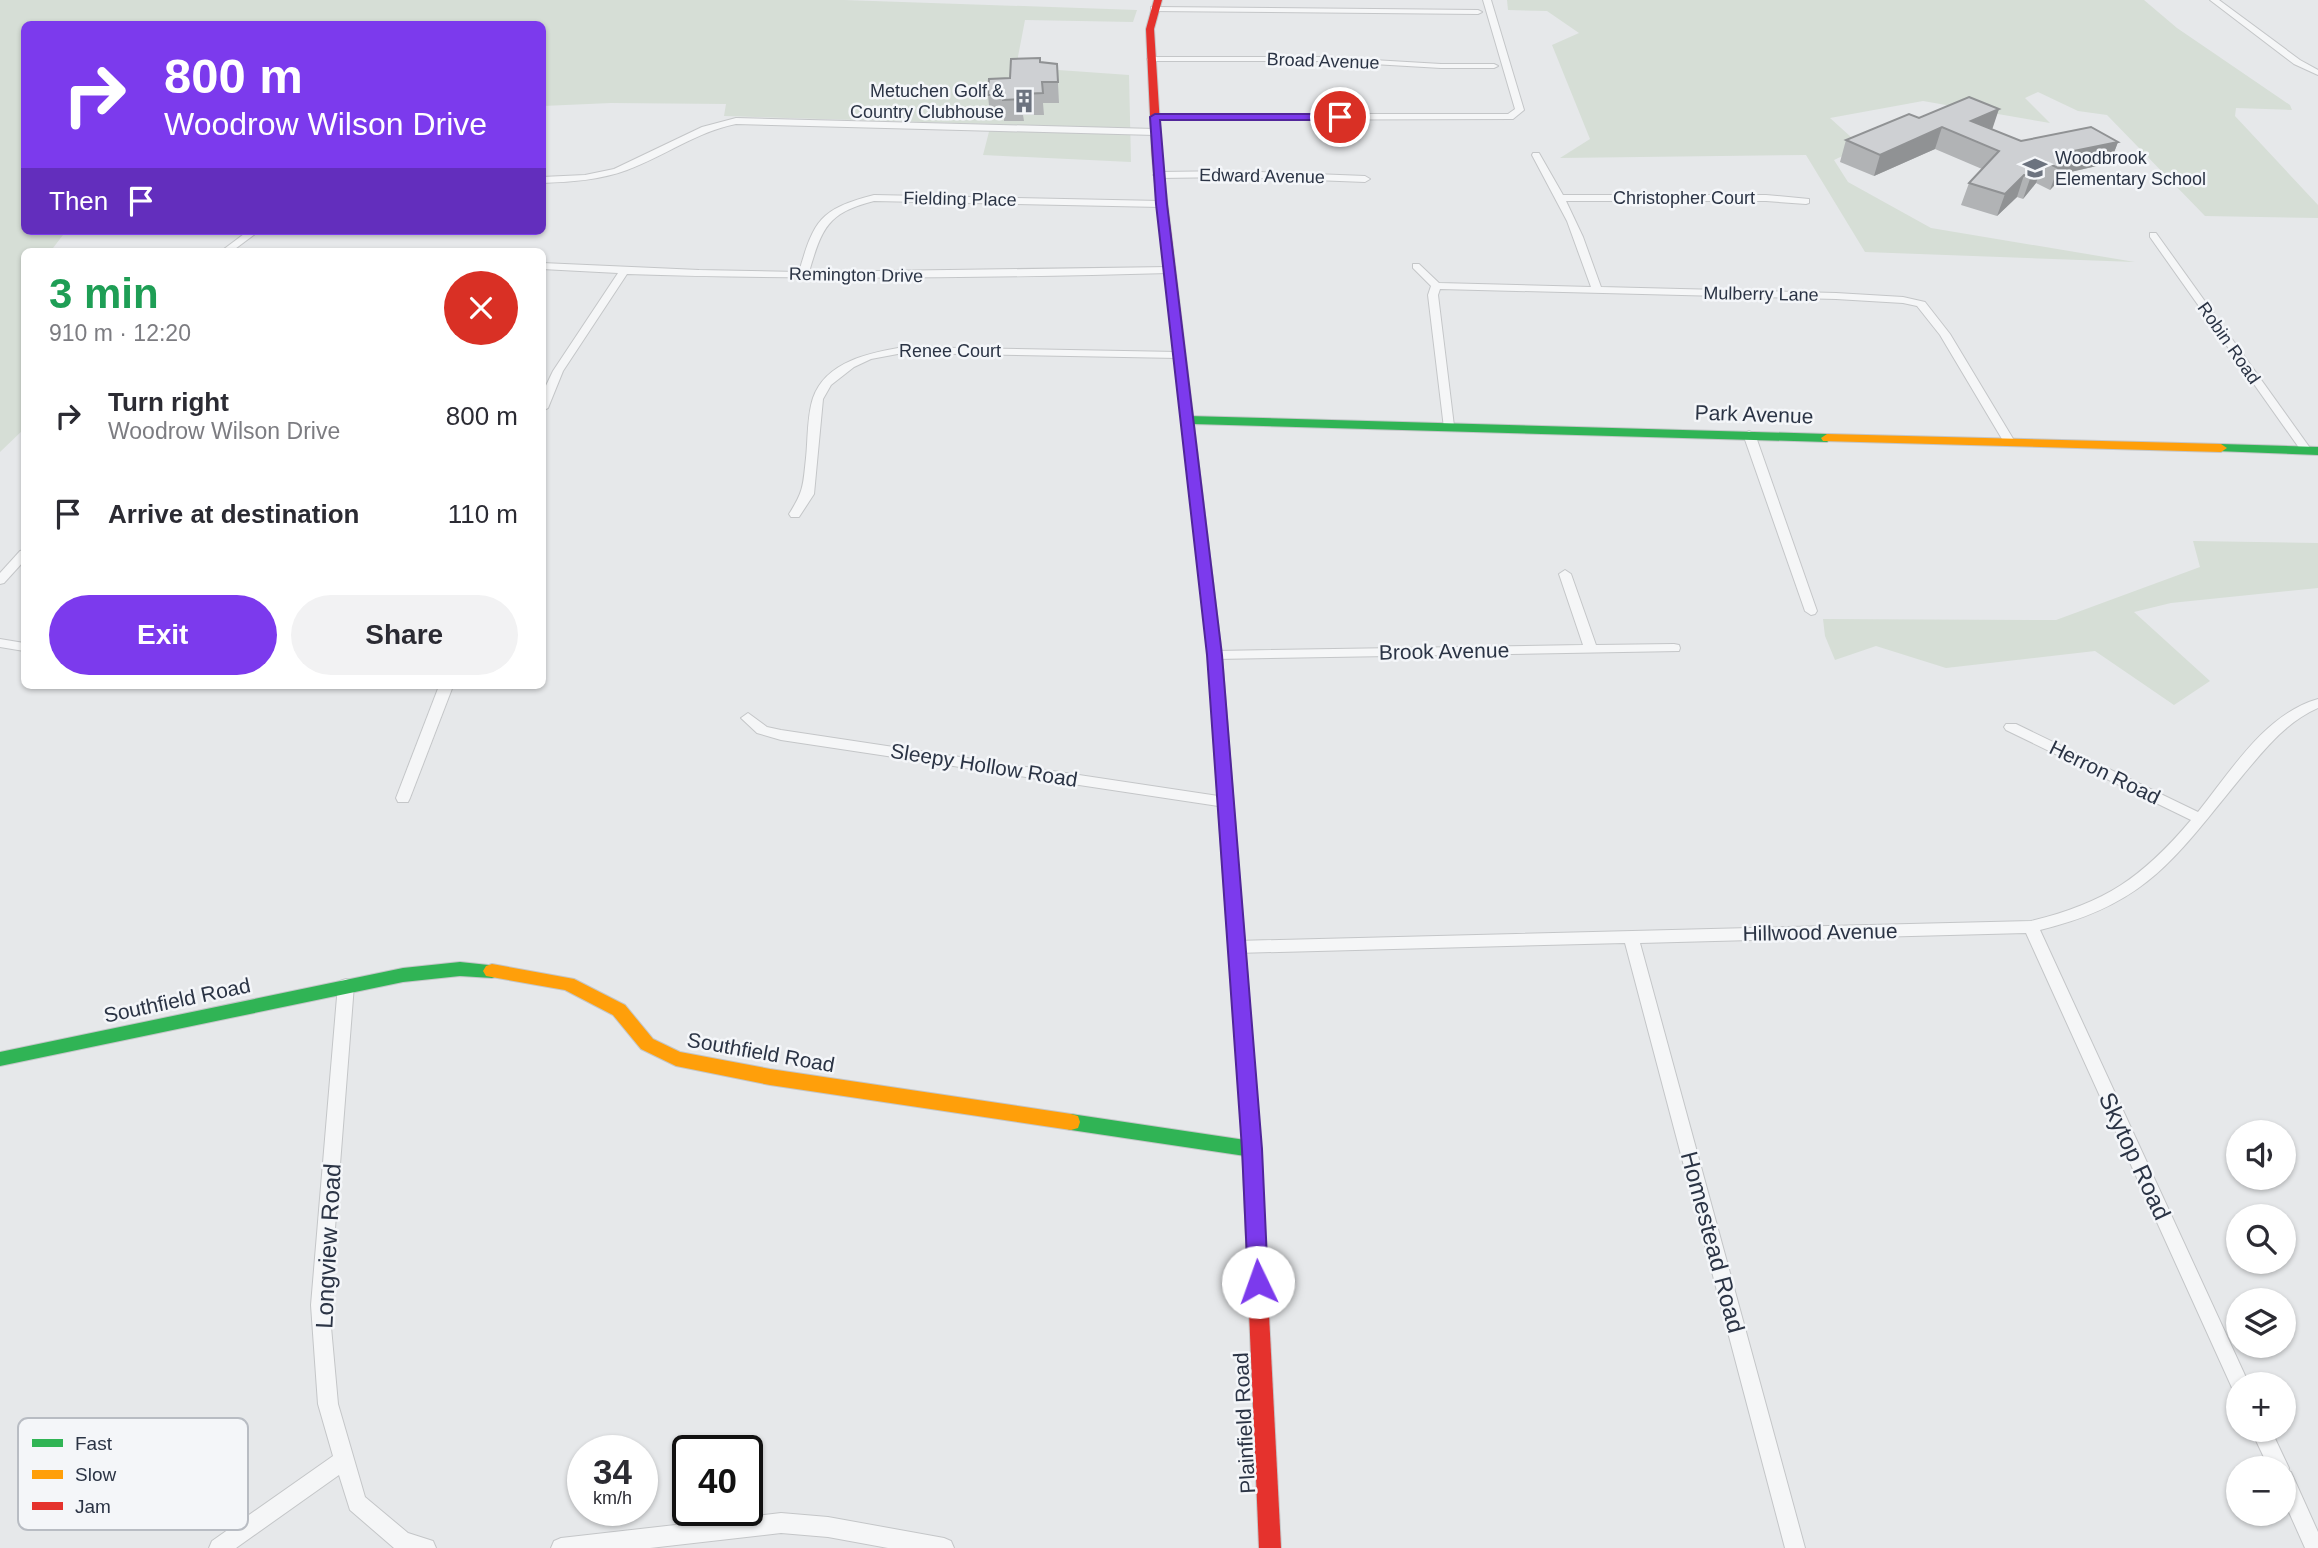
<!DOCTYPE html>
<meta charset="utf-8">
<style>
:root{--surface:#fff;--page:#f2f2f3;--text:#2b2b33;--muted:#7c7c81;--accent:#7c3aed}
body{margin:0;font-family:Arial,sans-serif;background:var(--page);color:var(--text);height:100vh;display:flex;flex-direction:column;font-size:26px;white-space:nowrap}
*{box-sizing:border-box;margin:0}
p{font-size:23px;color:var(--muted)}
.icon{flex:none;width:38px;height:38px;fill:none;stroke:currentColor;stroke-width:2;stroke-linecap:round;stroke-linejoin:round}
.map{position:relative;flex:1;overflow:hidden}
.panel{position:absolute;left:21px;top:248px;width:525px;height:441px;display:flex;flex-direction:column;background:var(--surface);border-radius:10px;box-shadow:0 2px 5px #0004}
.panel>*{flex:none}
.top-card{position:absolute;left:21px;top:21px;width:525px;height:214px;border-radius:10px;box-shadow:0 2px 5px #0004;background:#7c3aed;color:#fff;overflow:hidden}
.tools{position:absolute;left:2226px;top:1120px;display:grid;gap:14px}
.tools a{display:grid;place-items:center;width:70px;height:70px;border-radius:50%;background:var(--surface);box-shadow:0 2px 5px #0004;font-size:35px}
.speed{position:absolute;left:567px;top:1435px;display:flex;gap:14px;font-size:35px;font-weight:700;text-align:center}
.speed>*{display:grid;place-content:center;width:91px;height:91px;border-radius:50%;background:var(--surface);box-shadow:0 2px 5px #0004;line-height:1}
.speed small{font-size:18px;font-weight:400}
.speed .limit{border:4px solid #111;border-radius:10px;background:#fff;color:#111}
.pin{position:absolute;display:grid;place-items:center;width:60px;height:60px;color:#fff;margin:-30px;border:4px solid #fff;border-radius:50%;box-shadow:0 2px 7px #0007}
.me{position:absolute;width:77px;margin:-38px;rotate:357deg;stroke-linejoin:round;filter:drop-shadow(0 0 5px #0008)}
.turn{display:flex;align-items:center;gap:24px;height:147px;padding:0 28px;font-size:32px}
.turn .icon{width:91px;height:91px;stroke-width:2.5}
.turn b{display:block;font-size:49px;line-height:60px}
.then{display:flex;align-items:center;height:66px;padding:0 28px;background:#0003;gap:14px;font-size:26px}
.round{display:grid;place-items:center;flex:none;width:74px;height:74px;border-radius:37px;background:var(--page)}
.summary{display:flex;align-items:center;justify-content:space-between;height:119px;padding:0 28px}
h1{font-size:42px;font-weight:700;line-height:52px;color:#1e9e55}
.cta{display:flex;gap:14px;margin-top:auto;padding:14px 28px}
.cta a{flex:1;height:80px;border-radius:42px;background:var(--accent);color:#fff;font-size:28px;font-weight:700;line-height:80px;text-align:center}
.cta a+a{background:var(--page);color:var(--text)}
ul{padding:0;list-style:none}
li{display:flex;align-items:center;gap:21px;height:98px;padding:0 28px}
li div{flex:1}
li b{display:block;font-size:26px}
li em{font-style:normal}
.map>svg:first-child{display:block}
.green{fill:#d6ded6}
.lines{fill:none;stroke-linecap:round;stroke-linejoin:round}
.street-casing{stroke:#c4c6c8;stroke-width:2}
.fast-casing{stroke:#c4c6c8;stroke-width:2}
.slow-casing{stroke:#c4c6c8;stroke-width:2}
.jam-casing{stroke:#c4c6c8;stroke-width:2}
.street{fill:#f5f6f7;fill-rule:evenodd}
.fast{fill:#30b455;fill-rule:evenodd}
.slow{fill:#ff9f0a;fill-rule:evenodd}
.jam{fill:#e5322d;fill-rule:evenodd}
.wall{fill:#b1b3b5}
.shaded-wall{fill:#909294}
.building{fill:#ced0d3;stroke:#909294;stroke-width:2}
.route{fill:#7c3aed;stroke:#51269a;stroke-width:2}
.labels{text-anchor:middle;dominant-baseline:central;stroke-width:5;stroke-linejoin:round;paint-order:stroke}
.far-street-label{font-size:18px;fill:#2b3445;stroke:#f4f6f9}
.far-poi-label{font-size:18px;fill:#2b3445;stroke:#f4f6f9;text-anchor:end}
.street-label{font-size:21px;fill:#2b3445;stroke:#f4f6f9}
.near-street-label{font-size:24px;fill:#2b3445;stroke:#f4f6f9}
.key{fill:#f4f6f9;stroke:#b8bcc3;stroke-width:2}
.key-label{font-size:19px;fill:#2b3445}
</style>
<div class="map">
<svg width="2318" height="1548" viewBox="0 0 2318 1548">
<rect width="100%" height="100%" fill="#e6e8ea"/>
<g class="green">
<polygon points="0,0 844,0 1137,10 1133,22 1025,20 1016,67 1129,75 1131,162 983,155 991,124 724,116 726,104 611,103 543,106 542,24 24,24 24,231 66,231 50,252 24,252 24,429 0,452"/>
<polygon points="1507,0 2144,0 2177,28 2290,105 2292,110 2236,108 2235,116 2318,205 2318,218 2205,216 2107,115 2078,111 2038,92 2025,98 2050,123 1923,101 1830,118 1862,147 1834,160 1848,182 1931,228 2135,262 1865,252 1806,155 1560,158 1590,139 1552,45 1579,33 1547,11 1508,10"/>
<polygon points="2193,541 2318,543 2318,588 2171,603 2134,612 2210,681 2174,705 2095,651 1946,668 1876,646 1835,660 1825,636 1823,619 2056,620 2200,567"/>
</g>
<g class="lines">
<g class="street-casing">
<g id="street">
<polygon points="1483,0 1491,0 1524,110 1513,119 1155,120 1151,117 1155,114 1508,114 1515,109"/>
<polygon points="2210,0 2219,0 2300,60 2318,70 2318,75 2294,64"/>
<polygon points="1154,7 1478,10 1482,12 1478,14 1151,11 1151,7"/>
<polygon points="1151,57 1322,57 1441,64 1494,64 1498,66 1494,68 1441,68 1322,61 1148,61 1147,59"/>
<path d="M736,118l419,11 4,3 -4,3 -419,-11c-40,8 -71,32 -109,46 -27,10 -56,12 -85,13v-6l43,-2 29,-6 88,-42z"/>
<polygon points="1533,153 1539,153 1563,195 1766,195 1809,199 1809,203 1806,204 1766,201 1566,201 1583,237 1601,287 1836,293 1903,297 1925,302 1950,334 2015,442 2013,444 2005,444 1940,335 1917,306 1903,303 1836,299 1440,289 1438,295 1454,426 1448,429 1444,428 1428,295 1431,286 1413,268 1413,264 1419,264 1439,283 1591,287 1567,221 1532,155"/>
<polygon points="1236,171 1365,176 1370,179 1365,182 1236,177 1158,178 1153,175 1158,172"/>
<path d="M874,195l287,6 5,3 -5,3 -287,-6c-47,12 -52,27 -65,71l360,-5 5,3 -5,3c-181,5 -361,7 -542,1l-64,97 -15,37 -6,3v-17l11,-23 65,-98 -76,-4v-6l157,7 100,2c15,-52 21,-63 75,-77z"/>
<polygon points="248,231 259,231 231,252 220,252"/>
<polygon points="2150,233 2156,233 2310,448 2310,452 2302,452 2150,237"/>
<path d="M903,347l275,5 5,3 -5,3 -275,-5 -32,6 -17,8 -23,18 -8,14 -9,95 -15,23h-8l-2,-3c15,-23 14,-29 17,-56 2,-18 1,-42 7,-60 13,-37 57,-45 90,-51z"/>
<polygon points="1749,431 1755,434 1817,611 1815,614 1811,615 1805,611 1743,434"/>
<polygon points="24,550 24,561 4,583 0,584 0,573 20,551"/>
<polygon points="1565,570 1571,574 1596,645 1674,644 1679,645 1680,648 1679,651 1215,659 1208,655 1215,651 1583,645 1559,574"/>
<polygon points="0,639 24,643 24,651 0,647"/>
<polygon points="439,686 453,686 410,798 408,802 398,802 396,798"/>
<path d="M2318,699v9c-32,14 -53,41 -75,67 -67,81 -94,129 -203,155l209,454h-11v8l-5,-2 -207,-457 -386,10 165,605h-20l-160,-605 -389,10 -5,-2 -3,-4 3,-4 5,-2 795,-20c74,-18 111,-43 160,-101l-185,-90 -2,-3 2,-3h10l182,88c33,-41 67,-98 120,-113z"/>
<polygon points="748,713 767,727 781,730 1225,797 1232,802 1225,807 781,740 757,733 741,718"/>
<polygon points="346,979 352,981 354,985 329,1305 338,1404 365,1497 408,1533 433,1541 436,1548 394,1548 350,1510 339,1475 236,1548 209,1548 212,1541 333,1456 318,1404 311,1305 338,985 340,981"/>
<polygon points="2251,1430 2271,1430 2289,1468 2288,1471 2291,1472 2318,1532 2318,1548 2305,1548 2284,1501 2284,1468 2269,1468"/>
<polygon points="781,1513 828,1517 944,1538 951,1541 954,1548 888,1548 828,1537 781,1533 650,1548 551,1548 554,1541 561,1538"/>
</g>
</g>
<g class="fast-casing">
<g id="fast">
<polygon points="1188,416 1827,434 1833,438 1827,442 1194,424 1222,655 1235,820 1227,826 1219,820 1208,655 1182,423 1184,417"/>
<polygon points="2221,444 2318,447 2318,455 2216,451 2215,448"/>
<polygon points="460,962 498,966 501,971 498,976 492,978 460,976 403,982 0,1066 0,1052 403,968"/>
<polygon points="1071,1114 1252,1141 1259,1143 1262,1149 1259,1155 1252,1157 1071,1130 1064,1128 1062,1122 1064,1116"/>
</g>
</g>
<g class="slow-casing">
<g id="slow">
<polygon points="1827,434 2221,444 2227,448 2221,452 1823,441 1821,438"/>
<polygon points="1227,814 1235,820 1259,1121 1257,1127 1250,1129 1243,1127 1241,1121 1219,820"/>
<polygon points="492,964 574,979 625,1005 653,1039 680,1052 770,1069 1071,1114 1078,1116 1080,1122 1078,1128 1071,1130 770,1085 676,1066 641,1049 613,1015 565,990 486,976 483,971 486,966"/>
</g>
</g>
<g class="jam-casing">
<g id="jam">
<polygon points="1154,0 1162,0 1154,29 1162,157 1194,423 1188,427 1182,423 1152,157 1146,29"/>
<polygon points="1250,1113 1257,1115 1259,1121 1281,1548 1259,1548 1241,1121 1243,1115"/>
</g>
</g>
<use href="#street" class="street"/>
<use href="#fast" class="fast"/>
<use href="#slow" class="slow"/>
<use href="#jam" class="jam"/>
</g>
<g class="wall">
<polygon points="1040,62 1057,64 1059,103 1043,103 1044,115 1023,115 1024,121 1004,121 1004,116 990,116 988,95 1010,78"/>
<polygon points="1919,118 1992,129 2021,141 2118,142 2110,163 2066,173 2050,190 2036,183 2023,199 2017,197 1997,216 1961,205 1969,183 1982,169 1935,149 1874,176 1840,162 1846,140"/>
</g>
<g class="shaded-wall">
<polygon points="1999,109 1992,130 1971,121"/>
<polygon points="1942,127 1935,149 1874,176 1880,155"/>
<polygon points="2118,142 2110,163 2066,173 2050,190 2058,168 2074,151"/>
<polygon points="2044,161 2036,183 2023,199 2031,176"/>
<polygon points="2024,175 2017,197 1997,216 2005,194"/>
</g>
<g class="building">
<polygon points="1040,58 1040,62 1057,64 1058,82 1042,82 1043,93 1022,94 1023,99 1003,100 1003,95 988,95 989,79 1010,78 1011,59"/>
<polygon points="1969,97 1999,109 1971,121 2021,141 2091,127 2118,142 2074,151 2058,168 2044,161 2031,176 2024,175 2005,194 1969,183 1999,151 1942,127 1880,155 1846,140 1909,114 1919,118"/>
</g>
<polygon class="route" points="1155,114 1340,114 1345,117 1340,120 1160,120 1167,204 1222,655 1262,1149 1268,1282 1265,1288 1258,1291 1251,1288 1248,1282 1242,1149 1207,655 1156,204 1150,117"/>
<defs>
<g id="building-bare" transform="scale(1.89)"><path d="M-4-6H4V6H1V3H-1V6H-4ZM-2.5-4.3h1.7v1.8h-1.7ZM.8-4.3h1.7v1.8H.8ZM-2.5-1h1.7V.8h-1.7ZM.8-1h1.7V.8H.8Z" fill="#6c737f" stroke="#f4f6f9" stroke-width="2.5" paint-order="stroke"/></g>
<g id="school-bare" transform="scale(1.89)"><path d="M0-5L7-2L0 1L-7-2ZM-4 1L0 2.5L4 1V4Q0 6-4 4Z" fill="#6c737f" stroke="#f4f6f9" stroke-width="2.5" paint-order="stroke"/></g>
</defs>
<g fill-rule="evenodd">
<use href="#building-bare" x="1024" y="101"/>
<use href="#school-bare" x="2035" y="168"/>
</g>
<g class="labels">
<g class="far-street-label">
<text transform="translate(1323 61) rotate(2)">Broad Avenue</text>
<text transform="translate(1262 176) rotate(1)">Edward Avenue</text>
<text x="1684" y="198">Christopher Court</text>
<text transform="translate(960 199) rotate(1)">Fielding Place</text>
<text transform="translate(856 275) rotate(1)">Remington Drive</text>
<text transform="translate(1761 294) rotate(1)">Mulberry Lane</text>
<text transform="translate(2229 343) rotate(55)">Robin Road</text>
<text x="950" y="351">Renee Court</text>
</g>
<g class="far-poi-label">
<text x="1004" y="91">Metuchen Golf &amp;<tspan x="1004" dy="21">Country Clubhouse</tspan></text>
<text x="2055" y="158" text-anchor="start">Woodbrook<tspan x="2055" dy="21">Elementary School</tspan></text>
</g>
<g class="street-label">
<text transform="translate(1754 414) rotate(2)">Park Avenue</text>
<text transform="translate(1444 651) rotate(-1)">Brook Avenue</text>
<text transform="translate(984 765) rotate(9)">Sleepy Hollow Road</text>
<text transform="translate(2105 772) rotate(26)">Herron Road</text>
<text transform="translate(1820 932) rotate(-1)">Hillwood Avenue</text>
<text transform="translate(177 1000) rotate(-12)">Southfield Road</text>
<text transform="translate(761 1052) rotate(10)">Southfield Road</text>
<text transform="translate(1244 1423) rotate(-93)">Plainfield Road</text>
</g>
<g class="near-street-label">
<text transform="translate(2135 1156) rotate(65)">Skytop Road</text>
<text transform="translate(1713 1242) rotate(75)">Homestead Road</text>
<text transform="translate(328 1246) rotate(-87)">Longview Road</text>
</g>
</g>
<rect x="18" y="1418" width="230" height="112" rx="10" class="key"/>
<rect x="32" y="1439" width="31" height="8" fill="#30b455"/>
<rect x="32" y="1470" width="31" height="9" fill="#ff9f0a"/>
<rect x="32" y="1502" width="31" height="8" fill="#e5322d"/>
<g class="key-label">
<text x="75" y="1450">Fast</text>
<text x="75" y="1481">Slow</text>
<text x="75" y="1513">Jam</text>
</g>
</svg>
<div class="tools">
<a><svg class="icon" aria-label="sound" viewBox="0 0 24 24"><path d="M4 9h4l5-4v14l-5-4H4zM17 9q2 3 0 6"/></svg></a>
<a><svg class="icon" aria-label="search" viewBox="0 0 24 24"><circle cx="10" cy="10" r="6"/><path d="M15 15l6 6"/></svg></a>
<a><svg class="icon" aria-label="layers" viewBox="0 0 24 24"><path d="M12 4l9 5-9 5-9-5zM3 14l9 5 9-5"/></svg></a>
<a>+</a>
<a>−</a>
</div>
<div class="speed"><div>34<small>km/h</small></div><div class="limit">40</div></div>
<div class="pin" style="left:1340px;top:117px;background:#d93025"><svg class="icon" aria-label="arrive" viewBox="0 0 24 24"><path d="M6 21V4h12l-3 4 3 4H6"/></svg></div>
<svg class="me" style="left:1258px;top:1282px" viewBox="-20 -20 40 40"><circle r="19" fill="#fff"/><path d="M0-13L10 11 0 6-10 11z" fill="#7c3aed"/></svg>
<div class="top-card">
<div class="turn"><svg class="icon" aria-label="right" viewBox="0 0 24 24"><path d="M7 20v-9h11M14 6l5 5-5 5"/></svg><div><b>800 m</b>Woodrow Wilson Drive</div></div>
<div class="then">Then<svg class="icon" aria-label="arrive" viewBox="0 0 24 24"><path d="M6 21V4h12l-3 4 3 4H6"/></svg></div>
</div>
<section class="panel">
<div class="summary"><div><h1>3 min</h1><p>910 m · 12:20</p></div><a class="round" style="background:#d93025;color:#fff"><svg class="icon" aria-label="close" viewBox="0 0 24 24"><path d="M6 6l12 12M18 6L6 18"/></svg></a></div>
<ul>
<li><svg class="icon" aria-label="right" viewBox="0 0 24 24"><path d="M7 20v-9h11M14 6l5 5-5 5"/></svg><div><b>Turn right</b><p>Woodrow Wilson Drive</p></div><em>800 m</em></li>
<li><svg class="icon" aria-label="arrive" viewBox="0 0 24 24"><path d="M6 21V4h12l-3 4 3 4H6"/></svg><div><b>Arrive at destination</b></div><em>110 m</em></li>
</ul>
<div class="cta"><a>Exit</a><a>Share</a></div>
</section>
</div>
